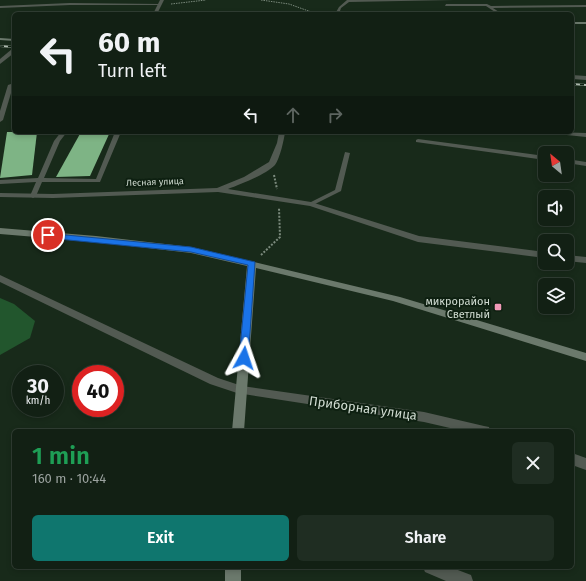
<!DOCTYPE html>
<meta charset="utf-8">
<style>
:root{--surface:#122014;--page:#1f2d22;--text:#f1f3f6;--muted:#9ca3a0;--line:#313e34;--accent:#0f766e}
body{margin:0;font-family:"Fira Sans",sans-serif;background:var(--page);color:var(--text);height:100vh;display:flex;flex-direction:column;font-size:15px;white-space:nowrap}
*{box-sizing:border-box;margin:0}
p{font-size:13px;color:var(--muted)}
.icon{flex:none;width:22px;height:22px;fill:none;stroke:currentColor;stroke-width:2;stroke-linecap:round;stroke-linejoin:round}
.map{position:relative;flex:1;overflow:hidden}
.sheet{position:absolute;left:12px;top:429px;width:562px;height:140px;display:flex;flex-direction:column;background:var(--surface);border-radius:6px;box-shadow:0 2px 6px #0003,0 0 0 1px var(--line)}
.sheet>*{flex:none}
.top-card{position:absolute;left:12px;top:12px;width:562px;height:122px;border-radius:6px;box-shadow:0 2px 6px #0003,0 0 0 1px var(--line);background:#122014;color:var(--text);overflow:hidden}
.needle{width:26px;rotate:331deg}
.fabs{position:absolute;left:538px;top:146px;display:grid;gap:8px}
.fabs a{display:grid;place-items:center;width:36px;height:36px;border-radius:6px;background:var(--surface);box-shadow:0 2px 6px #0003,0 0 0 1px var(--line);font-size:20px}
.speed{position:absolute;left:12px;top:365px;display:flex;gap:8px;font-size:20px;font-weight:700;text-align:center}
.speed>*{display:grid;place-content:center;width:52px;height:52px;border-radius:50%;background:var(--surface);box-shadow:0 2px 6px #0003,0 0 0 1px var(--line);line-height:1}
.speed small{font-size:10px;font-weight:400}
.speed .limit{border:6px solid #d22;background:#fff;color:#111}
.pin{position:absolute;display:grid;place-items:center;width:34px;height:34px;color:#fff;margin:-17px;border:2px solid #fff;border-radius:50%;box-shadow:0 1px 4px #0007}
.me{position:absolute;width:44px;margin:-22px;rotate:5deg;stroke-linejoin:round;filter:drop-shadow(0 0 3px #0008)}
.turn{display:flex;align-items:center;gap:14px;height:84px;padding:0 20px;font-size:18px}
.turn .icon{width:52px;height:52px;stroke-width:2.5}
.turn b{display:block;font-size:28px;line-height:34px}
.lanes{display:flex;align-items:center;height:38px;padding:0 20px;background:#0003;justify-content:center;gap:20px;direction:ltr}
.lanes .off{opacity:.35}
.round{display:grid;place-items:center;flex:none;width:42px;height:42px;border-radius:6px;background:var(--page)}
.head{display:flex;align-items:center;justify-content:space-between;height:68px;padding:0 20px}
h1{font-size:24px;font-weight:600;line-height:30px;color:#1e9e55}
.primary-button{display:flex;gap:8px;margin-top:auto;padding:8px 20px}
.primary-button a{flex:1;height:46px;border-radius:6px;background:var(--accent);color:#fff;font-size:16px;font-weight:600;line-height:46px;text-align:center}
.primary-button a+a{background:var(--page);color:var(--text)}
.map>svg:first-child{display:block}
.forest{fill:#22562d}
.building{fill:#7eb485}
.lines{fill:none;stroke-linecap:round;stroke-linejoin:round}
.path-far1{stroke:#7b8a7d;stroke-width:1;stroke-dasharray:1.5 1;stroke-linecap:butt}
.path{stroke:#7b8a7d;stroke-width:2;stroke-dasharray:2 1.5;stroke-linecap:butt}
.lane{fill:#525a52;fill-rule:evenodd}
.street{fill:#525a52;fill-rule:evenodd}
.secondary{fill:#6b796c;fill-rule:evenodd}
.rail-casing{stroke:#afbbb0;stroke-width:2}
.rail{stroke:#0e2011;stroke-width:1.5;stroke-dasharray:4;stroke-linecap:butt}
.route{fill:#1a73e8;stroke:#114b97}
.poi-dot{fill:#f09ab7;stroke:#0e2011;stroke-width:1.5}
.labels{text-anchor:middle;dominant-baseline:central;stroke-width:4;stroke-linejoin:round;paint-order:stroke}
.far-street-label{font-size:9px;fill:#d0dbd1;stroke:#0e2011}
.poi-label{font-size:11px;fill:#d0dbd1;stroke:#0e2011;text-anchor:end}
.near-street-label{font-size:13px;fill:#d0dbd1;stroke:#0e2011}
</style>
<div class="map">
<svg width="586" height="581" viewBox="0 0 586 581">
<rect width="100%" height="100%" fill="#182a1a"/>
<polygon class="forest" points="0,298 14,304 35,321 30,338 0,355"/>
<g class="building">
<polygon points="7,132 37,132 32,175 0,178"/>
<polygon points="81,132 110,132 90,176 56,177"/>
</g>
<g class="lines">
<g class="path-far1">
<polyline points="261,0 289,4 317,14"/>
<polyline points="171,4 206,0"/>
</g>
<g class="path">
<polyline points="274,175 277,189"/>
<polyline points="261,255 280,237 279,208"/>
</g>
<g class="lane">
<polygon points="347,0 454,0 349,2 341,8 339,14 335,14 339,7"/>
<polygon points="70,3 159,4 161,5 70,5 0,8 0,6"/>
<polygon points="446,4 487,4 491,6 586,5 586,7 493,8 502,14 498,14 486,6 445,6"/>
<polygon points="14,83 3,120 0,122 0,111 8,85"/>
<polygon points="61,132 67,132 60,141 44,178 96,179 115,132 121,132 100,182 42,182 36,196 33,198 30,196 36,182 0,184 0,180 38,178 54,141"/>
<polygon points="418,139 545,156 545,160 416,142 416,140"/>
<polygon points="345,152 350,153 341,191 313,205 309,205 309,203 335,190"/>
<polygon points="567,159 586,162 586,166 567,163"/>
</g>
<g class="street">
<polygon points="160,0 164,0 157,14 153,14"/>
<polygon points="12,49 14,49 14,53 0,64 0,59"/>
<polygon points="572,75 586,76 586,80 572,79"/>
<path d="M279,132h6c-1,8 -5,26 -10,33 -10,10 -34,19 -47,24l83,13 108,34 126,16v6l-127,-16 -108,-36 -92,-14 -165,6 -53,-1v-4l53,1 164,-6 27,-11 25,-15 8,-19z"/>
<polygon points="554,132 586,133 586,137 557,134"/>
<polygon points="567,255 586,257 586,263 567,261"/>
<polygon points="0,275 218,378 242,386 424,412 484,426 489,427 490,431 463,431 424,422 237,393 210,384 0,282"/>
<polygon points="572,453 586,458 586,470 572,465"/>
<polygon points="423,567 450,567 471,575 473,581 446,581 425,572"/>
</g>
<g class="secondary">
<rect x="572" y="22" width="14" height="2"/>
<polygon points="0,38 14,39 14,41 0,40"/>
<polygon points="0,228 96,236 191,247 400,297 586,353 586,361 393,301 256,268 244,431 232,431 247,266 191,253 96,242 0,234"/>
<rect x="225" y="567" width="16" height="14"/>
</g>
<g class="rail-casing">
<g id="rail">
<polyline points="0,46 14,47"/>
<polyline points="572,84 586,85"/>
</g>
</g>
<use href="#rail" class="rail"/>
</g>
<polygon class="route" points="45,233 191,247 255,262 248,361 240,361 239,358 248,265 191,252 48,238 45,237"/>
<rect class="poi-dot" x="494" y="303" width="8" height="8" rx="2"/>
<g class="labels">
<g class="far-street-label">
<text transform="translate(155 182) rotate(-2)">Лесная улица</text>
</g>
<g class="poi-label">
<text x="490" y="301">микрорайон<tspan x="490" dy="13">Светлый</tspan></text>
</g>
<g class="near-street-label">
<text transform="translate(363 408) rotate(8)">Приборная улица</text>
</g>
</g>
</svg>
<div class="fabs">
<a><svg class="needle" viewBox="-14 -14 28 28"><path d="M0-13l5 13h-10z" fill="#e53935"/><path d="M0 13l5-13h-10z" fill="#9ca3a0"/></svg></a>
<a><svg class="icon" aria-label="sound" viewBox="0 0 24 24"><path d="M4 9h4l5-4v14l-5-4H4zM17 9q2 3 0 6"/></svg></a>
<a><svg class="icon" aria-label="search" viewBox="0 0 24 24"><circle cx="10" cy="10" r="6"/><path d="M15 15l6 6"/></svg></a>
<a><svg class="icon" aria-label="layers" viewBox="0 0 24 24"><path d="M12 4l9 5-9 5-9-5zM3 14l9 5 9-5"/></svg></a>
</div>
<div class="speed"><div>30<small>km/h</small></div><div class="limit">40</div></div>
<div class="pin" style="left:48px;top:235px;background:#d93025"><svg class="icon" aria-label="arrive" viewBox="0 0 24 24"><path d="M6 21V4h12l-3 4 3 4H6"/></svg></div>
<svg class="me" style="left:244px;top:358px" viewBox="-20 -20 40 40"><path d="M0-17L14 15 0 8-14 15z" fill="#1a73e8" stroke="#fff" stroke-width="4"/></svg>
<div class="top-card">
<div class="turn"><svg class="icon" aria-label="left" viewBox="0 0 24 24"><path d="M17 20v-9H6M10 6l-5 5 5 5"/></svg><div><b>60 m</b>Turn left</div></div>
<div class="lanes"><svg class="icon" aria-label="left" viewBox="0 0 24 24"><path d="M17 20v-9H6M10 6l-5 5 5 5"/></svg><svg class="icon off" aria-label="ahead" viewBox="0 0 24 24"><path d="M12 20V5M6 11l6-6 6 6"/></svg><svg class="icon off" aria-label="right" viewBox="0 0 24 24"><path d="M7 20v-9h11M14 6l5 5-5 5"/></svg></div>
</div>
<section class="sheet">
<div class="head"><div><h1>1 min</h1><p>160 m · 10:44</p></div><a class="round"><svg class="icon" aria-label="close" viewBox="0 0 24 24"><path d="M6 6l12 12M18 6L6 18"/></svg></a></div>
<div class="primary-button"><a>Exit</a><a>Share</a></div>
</section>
</div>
